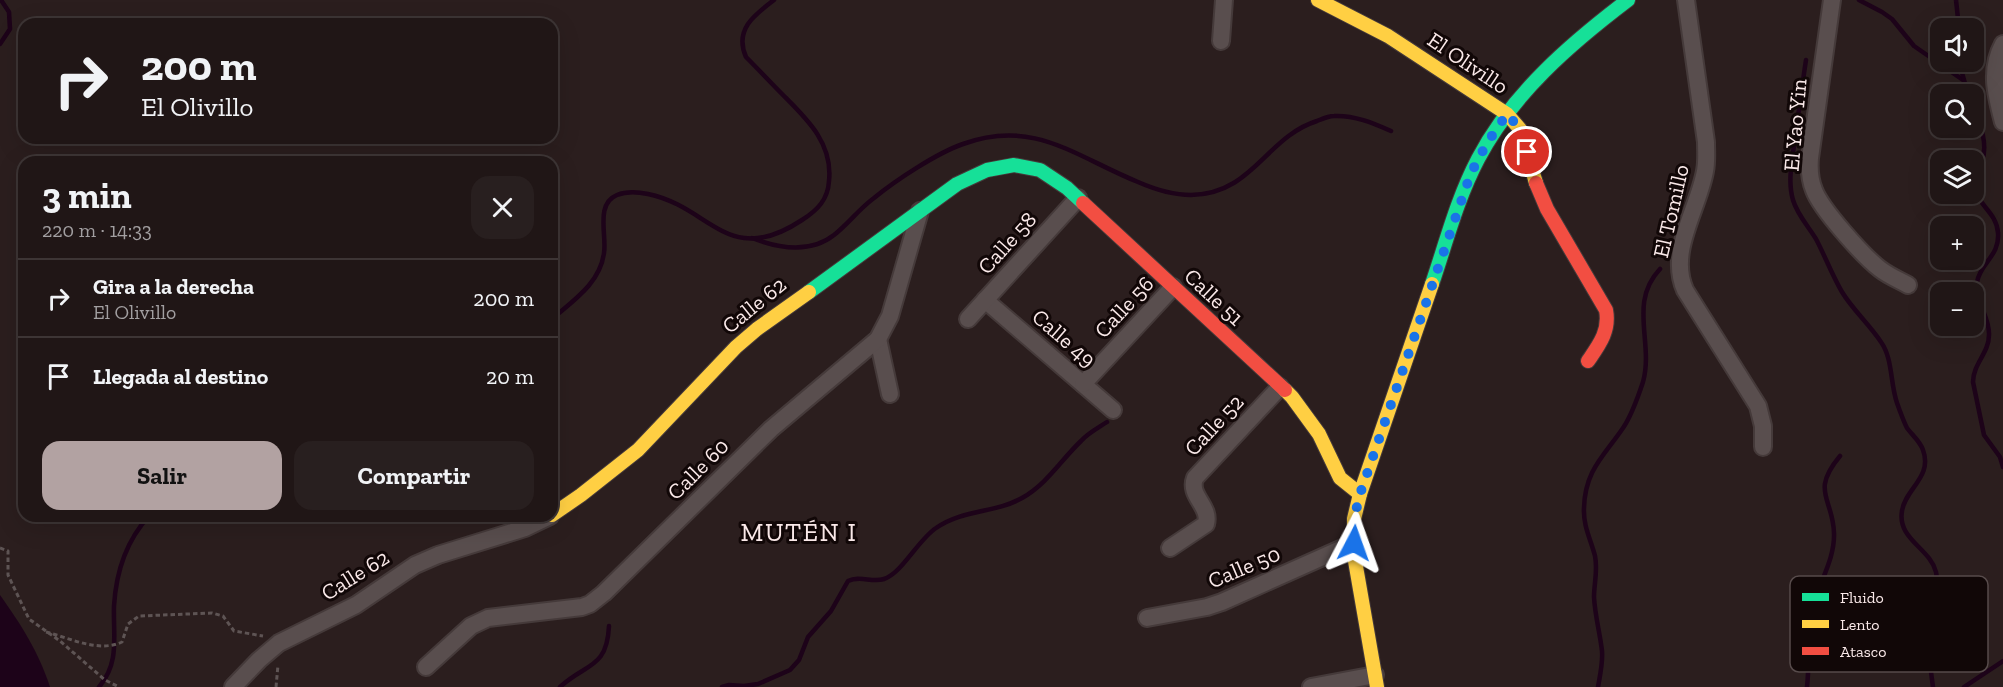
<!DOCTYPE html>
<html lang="es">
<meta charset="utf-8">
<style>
:root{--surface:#201616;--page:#281f1f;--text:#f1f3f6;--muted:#a29fa1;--line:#3d3535;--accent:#b2a2a2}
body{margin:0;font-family:"Zilla Slab",serif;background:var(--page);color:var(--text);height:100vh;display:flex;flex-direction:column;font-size:22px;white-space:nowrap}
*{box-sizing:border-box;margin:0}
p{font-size:20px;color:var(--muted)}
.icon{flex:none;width:33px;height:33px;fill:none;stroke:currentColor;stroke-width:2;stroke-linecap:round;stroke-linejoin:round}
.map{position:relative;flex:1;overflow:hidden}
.details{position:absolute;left:18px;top:156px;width:540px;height:366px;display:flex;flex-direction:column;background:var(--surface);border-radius:18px;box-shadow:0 6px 24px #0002,0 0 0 2px var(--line)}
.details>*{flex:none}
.banner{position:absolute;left:18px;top:18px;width:540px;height:126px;border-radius:18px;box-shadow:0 6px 24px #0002,0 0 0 2px var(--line);background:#201616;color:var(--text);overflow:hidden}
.buttons{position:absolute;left:1930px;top:18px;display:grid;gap:12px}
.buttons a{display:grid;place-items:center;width:54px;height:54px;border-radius:12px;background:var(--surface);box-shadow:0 6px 24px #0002,0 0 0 2px var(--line);font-size:30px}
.pin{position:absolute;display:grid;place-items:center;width:51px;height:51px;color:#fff;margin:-26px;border:3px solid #fff;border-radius:50%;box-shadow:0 2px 6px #0007}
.me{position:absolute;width:66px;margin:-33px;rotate:4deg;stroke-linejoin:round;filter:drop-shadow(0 0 4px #0008)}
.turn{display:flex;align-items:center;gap:21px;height:126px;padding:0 24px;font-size:27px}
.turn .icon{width:78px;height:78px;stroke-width:2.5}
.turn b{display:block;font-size:42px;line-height:51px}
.round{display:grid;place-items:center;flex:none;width:63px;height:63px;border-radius:18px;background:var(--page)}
.headline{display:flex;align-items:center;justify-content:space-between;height:102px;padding:0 24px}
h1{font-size:36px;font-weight:700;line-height:45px}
.primary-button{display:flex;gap:12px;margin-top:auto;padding:12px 24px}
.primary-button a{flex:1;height:69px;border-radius:18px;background:var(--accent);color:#111;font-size:24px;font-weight:700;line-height:69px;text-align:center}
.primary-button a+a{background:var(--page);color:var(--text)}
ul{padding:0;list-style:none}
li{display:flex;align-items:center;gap:18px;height:78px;padding:0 24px;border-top:2px solid var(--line)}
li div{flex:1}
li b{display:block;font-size:22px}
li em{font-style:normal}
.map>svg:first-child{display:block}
.water{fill:#1d0319}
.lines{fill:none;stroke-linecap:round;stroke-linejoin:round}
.stream{stroke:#1d0319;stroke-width:4.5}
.street-casing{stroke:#453a3a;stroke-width:20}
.fast-casing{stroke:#453a3a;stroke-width:16}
.slow-casing{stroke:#453a3a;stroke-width:16}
.jam-casing{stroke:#453a3a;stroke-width:16}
.path{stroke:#5e5454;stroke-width:3;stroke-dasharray:4.5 3;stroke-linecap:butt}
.street{stroke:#594e4e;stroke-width:16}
.fast{stroke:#16e098;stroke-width:14}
.slow{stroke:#ffcf43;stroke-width:14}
.jam{stroke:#f24e42;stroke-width:14}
.route{stroke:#1a73e8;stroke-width:10;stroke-dasharray:0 18}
.labels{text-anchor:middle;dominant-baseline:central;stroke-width:6;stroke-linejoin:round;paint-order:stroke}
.street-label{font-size:22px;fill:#fae9e9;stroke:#110707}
.quarter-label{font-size:26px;letter-spacing:1.5px;fill:#fae9e9;stroke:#110707}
.key{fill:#110707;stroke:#574b4b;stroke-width:1.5}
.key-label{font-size:16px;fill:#fae9e9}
</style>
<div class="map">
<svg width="2003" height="687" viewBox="0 0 2003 687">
<rect width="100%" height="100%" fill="#2b1e1e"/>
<path class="water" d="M0,595c22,31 38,56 50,92h-50z"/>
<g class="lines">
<g class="stream">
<polyline points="1859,0 1882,12 1892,19 1914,46 1963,80"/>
<polyline points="1956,0 1959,28"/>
<polyline points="0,44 10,29 9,12 1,0"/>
<path d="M1806,60c-4,26 -7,51 -11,77 -2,20 -8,43 -2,63 4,14 15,26 23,39 9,17 16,36 26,53 11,18 27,32 39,50 12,17 9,41 16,61 3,8 6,17 10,25 5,7 13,13 16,22 10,27 -18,39 -21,61 -5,28 28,37 34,61 4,19 -11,30 -11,47 7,11 21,8 24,21l-18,32 2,15"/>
<polyline points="1959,62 1968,94"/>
<path d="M1974,109c7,17 14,35 8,53 -3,9 -8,17 -7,27 3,16 22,24 23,44 2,23 -18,30 -21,49 -3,19 13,34 12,53 0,18 -16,29 -16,47l11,53 16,22 3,10"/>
<path d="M752,238c26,10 58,16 82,-3 14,-11 25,-26 40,-37 22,-18 63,-45 89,-54 71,-26 113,13 175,38 16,7 36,13 53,13 62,-1 75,-58 126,-74 5,-2 11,-5 17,-5 20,-1 39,7 57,15"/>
<path d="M552,319c22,-19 48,-36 52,-66 3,-18 -9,-49 13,-58 10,-4 21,-3 31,-1 63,13 80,75 154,26 16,-10 26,-21 27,-39 4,-37 -21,-61 -45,-85 -13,-13 -25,-26 -38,-39 -12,-27 8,-42 28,-57"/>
<path d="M99,687c21,-24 14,-51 15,-81 2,-33 12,-65 35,-90"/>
<path d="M560,687c26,-24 47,-18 49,-61"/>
<path d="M722,687l7,-2 15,1 14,-2 32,-14 9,-10 9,-23 23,-26 17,-30c12,-6 24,2 36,-2 18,-6 34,-39 52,-51 27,-19 60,-15 86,-30 25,-14 39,-38 59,-57 7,-8 17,-13 26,-19"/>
<path d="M1598,687c2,-12 5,-24 4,-36 -2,-18 -7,-35 -8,-54 0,-13 4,-27 1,-41 -4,-16 -12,-30 -11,-48 1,-38 20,-52 39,-80 9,-13 15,-31 20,-46 11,-40 -15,-79 17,-113"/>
<path d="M1807,687c3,-28 0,-55 7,-83 6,-23 21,-46 20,-71 -1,-35 -24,-41 6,-77"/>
<polyline points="1964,687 2003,661"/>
</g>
<g class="street-casing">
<g id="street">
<path d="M1686,0l20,142c0,10 1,19 -1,29 -7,39 -37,80 -20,119l73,116 5,20v21"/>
<path d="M1832,0l-22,158c-1,12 0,22 4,32 7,19 49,66 66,79 9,7 19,11 28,16"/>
<polyline points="1221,41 1224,0"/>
<path d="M2003,44c-14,26 -7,51 0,78"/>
<polyline points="985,300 1113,410"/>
<polyline points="968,319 1078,198"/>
<polyline points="878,339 890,394"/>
<polyline points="1083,384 1173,287"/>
<path d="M1170,548l36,-24c5,-18 -18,-28 -11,-46l85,-91"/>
<polyline points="1147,618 1207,607 1222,602 1354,543"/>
<polyline points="426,667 471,626 488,618 582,607 590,604 604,593 771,429 878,339 890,316 920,211"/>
<polyline points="233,687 259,660 279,643 356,605 415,565 438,555 525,528 550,516"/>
<polyline points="1311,687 1375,675"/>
</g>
</g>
<g class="fast-casing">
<g id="fast">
<path d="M1432,284c14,-41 25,-85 46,-125 34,-65 92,-115 150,-159"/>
<polyline points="809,292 957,184 987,170 1014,165 1040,170 1067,188 1083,203"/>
</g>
</g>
<g class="slow-casing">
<g id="slow">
<polyline points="1318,0 1388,36 1507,114 1520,129 1536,183"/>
<polyline points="1285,390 1292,397 1319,434 1340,478 1360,494"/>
<polyline points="552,515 581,495 638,450 736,347 757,329 809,292"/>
<polyline points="1377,687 1354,555 1354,519 1360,494 1432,284"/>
</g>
</g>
<g class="jam-casing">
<g id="jam">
<path d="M1536,183l11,26 59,101c4,21 -7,35 -18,51"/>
<polyline points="1083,203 1285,390"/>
</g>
</g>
<g class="path">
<polyline points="0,548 8,551 8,575 29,619 60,641 105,680 119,687"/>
<path d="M46,632c24,6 52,21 76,10l6,-18 11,-8 73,-3 11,3 11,15 29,5"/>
<polyline points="276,687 278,665"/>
</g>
<use href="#street" class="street"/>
<use href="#fast" class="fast"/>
<use href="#slow" class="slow"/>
<use href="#jam" class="jam"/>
</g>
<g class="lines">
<polyline class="route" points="1354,543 1354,519 1360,494 1471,173 1487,143 1507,114 1520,129 1527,152"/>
</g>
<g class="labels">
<g class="street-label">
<text transform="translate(1468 63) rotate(34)">El Olivillo</text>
<text transform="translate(1795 125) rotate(-85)">El Yao Yin</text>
<text transform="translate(1671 211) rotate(-77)">El Tomillo</text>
<text transform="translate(1007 243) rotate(-48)">Calle 58</text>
<text transform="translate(1214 297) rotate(43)">Calle 51</text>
<text transform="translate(754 305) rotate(-39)">Calle 62</text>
<text transform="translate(1124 307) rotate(-47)">Calle 56</text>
<text transform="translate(1064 338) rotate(41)">Calle 49</text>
<text transform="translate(1214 425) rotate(-47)">Calle 52</text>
<text transform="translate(698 469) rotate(-45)">Calle 60</text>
<text transform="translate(1244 567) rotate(-23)">Calle 50</text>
<text transform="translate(355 575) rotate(-32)">Calle 62</text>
</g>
<g class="quarter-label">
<text x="799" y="532">MUTÉN I</text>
</g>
</g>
<rect x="1790" y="576" width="198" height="96" rx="9" class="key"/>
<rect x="1802" y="593" width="27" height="8" fill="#16e098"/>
<rect x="1802" y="620" width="27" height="8" fill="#ffcf43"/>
<rect x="1802" y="647" width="27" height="8" fill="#f24e42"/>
<g class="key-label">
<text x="1840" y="603">Fluido</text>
<text x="1840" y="630">Lento</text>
<text x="1840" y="657">Atasco</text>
</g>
</svg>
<div class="buttons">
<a><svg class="icon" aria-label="sound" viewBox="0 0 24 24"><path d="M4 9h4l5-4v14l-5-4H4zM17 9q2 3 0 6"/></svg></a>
<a><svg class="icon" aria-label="search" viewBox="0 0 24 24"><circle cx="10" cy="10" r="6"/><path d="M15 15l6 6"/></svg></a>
<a><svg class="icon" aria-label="layers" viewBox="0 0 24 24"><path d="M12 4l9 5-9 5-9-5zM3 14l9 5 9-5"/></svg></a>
<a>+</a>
<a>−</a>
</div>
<div class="pin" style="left:1527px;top:152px;background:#d93025"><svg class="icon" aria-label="arrive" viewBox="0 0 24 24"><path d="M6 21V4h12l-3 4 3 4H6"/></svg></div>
<svg class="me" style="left:1354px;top:543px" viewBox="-20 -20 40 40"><path d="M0-17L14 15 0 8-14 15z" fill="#1a73e8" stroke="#fff" stroke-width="4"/></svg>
<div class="banner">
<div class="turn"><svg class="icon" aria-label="right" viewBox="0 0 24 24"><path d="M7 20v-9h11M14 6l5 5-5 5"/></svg><div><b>200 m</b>El Olivillo</div></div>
</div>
<section class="details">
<div class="headline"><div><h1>3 min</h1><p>220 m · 14:33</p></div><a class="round"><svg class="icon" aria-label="close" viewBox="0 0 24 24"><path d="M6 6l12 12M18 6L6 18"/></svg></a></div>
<ul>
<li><svg class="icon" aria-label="right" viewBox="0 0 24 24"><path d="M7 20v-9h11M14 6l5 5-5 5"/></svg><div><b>Gira a la derecha</b><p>El Olivillo</p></div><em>200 m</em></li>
<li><svg class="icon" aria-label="arrive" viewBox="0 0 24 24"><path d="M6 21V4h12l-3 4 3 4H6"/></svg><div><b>Llegada al destino</b></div><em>20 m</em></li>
</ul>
<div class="primary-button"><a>Salir</a><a>Compartir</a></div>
</section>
</div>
